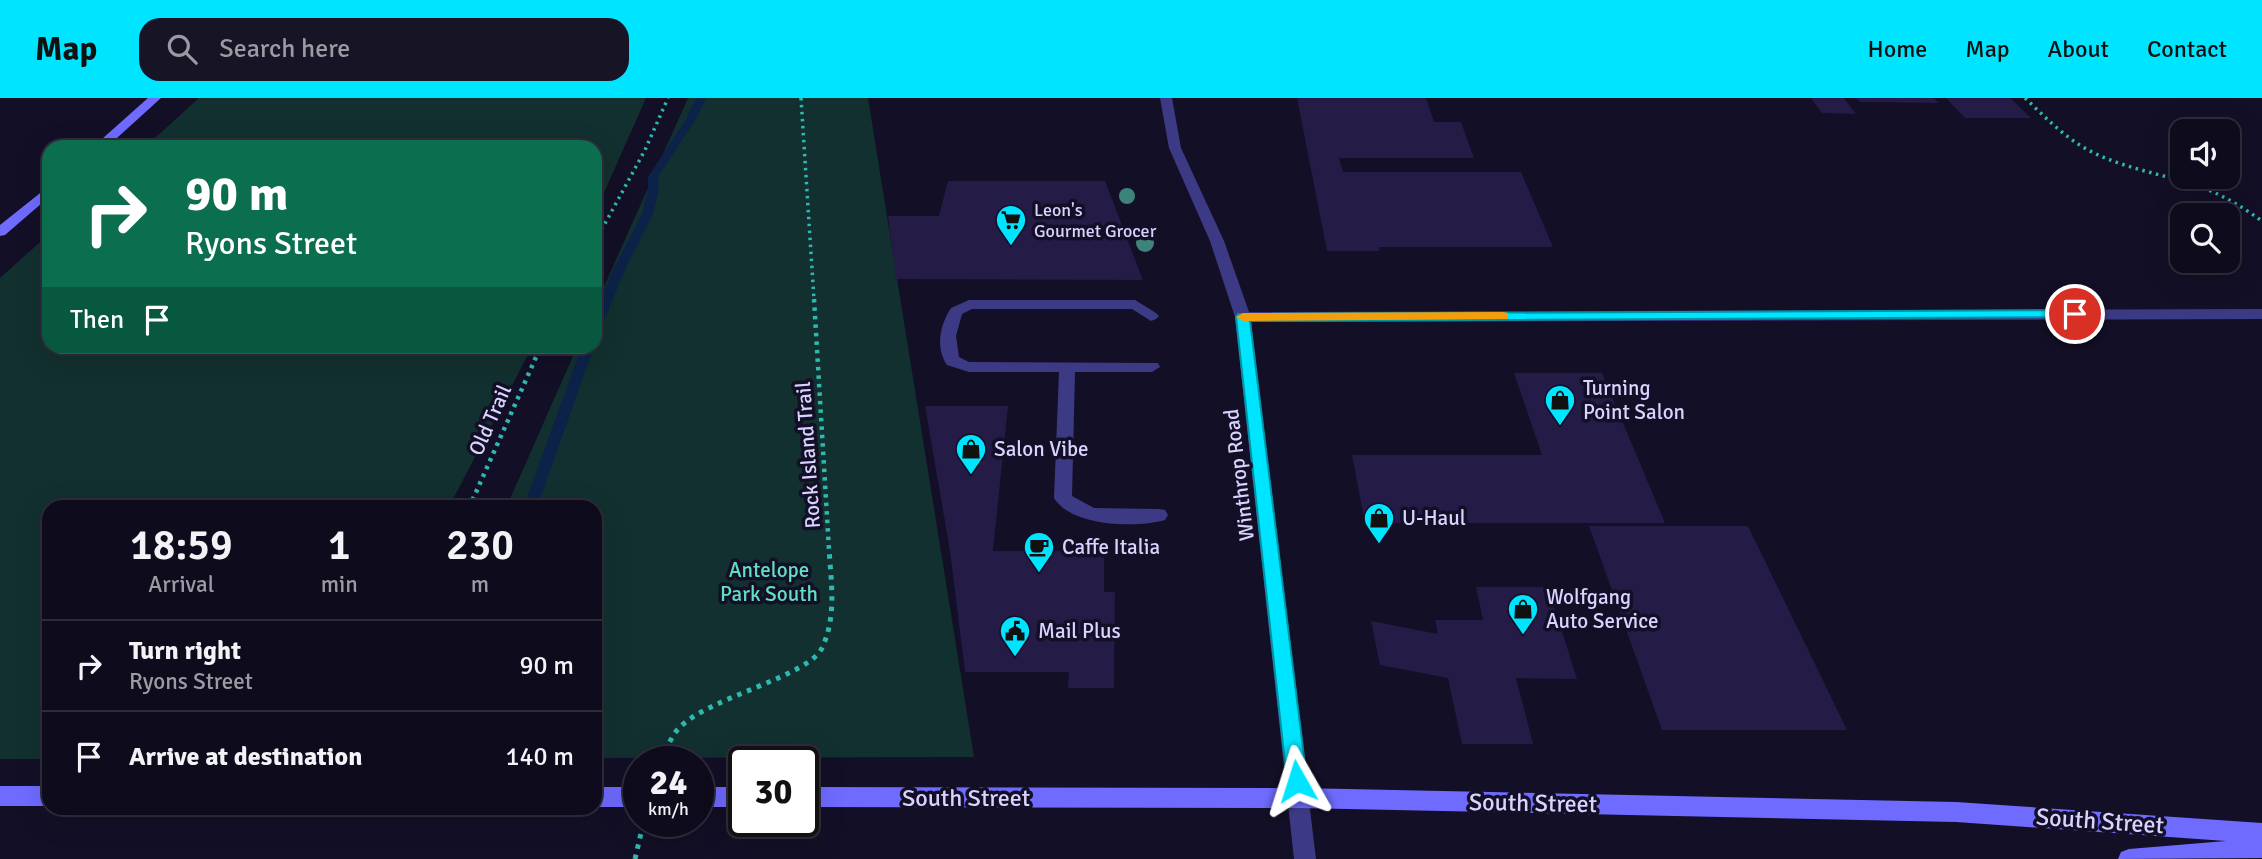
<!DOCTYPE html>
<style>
:root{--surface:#0e0b1c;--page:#171425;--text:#f1f3f6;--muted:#9b9ba3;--line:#2e2b3b;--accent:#00e5ff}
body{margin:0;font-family:Signika,sans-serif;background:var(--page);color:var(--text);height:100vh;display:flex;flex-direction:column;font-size:26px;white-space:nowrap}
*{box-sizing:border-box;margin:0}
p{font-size:23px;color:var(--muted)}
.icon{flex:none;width:38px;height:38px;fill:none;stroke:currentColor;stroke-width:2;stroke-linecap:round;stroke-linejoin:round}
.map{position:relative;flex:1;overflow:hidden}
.drawer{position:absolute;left:42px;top:402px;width:560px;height:315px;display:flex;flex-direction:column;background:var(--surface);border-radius:21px;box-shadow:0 7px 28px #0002,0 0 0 2px var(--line)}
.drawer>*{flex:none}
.banner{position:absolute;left:42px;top:42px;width:560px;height:214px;border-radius:21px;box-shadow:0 7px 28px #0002,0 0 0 2px var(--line);background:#0b6e4f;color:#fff;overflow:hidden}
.tools{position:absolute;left:2170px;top:21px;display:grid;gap:14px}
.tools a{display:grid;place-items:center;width:70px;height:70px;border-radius:14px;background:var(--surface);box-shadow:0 7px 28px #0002,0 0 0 2px var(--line);font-size:35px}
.speed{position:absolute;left:623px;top:648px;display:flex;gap:14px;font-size:35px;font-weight:700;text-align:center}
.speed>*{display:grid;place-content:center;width:91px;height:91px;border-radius:50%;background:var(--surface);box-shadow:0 7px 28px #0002,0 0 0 2px var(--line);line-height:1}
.speed small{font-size:18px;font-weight:400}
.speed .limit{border:4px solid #111;border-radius:10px;background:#fff;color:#111}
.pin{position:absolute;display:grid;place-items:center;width:60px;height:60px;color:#fff;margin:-30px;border:4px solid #fff;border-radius:50%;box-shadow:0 2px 7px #0007}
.me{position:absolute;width:77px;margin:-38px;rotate:354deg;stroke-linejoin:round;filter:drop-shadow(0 0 5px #0008)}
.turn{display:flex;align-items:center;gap:24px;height:147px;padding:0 28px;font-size:32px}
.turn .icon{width:91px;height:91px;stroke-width:2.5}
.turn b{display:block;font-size:49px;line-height:60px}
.then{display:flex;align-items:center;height:66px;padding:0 28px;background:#0003;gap:14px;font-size:26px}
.eta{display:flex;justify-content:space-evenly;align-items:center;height:119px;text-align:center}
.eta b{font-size:42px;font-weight:600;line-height:49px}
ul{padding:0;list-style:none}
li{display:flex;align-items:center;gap:21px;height:91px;padding:0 28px;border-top:2px solid var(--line)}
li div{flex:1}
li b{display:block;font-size:26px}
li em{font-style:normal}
header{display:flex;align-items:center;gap:42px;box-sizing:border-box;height:98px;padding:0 35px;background:var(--accent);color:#111}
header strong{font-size:33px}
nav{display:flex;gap:38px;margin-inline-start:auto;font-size:24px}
.search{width:490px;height:63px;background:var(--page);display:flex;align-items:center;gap:18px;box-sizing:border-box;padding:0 24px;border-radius:21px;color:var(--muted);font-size:26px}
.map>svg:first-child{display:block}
.green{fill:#12302f}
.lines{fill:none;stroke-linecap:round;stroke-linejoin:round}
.stream{fill:#0c2248;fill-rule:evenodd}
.building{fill:#241b47}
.path-far2{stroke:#2fb8b0;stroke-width:3.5;stroke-dasharray:2.5 4.5;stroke-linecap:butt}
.path-far1{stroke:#2fb8b0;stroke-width:4.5;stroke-dasharray:3.5 5;stroke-linecap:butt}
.path{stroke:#2fb8b0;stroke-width:5;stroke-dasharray:4.5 6;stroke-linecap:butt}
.service{fill:#3d3a85;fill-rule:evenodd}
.minor{fill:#3d3a85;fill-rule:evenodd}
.secondary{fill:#6f6bff;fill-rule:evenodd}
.tree{fill:#3d827b}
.route{fill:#00e5ff;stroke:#0095a6;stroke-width:2}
.slow{fill:#f59e0b}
.labels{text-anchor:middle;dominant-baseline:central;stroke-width:7;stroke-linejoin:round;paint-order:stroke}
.far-poi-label{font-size:18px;fill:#d9d4ff;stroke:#130f26;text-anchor:start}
.poi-label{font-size:21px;fill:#d9d4ff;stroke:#130f26;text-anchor:start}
.street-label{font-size:21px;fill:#d9d4ff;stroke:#130f26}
.park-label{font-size:21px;fill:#5fe0c0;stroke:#130f26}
.near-street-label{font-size:24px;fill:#d9d4ff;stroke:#130f26}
</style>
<header>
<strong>Map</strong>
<div class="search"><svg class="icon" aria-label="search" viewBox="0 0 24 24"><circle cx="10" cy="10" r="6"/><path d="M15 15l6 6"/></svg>Search here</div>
<nav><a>Home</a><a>Map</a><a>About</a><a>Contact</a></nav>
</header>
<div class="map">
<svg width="2262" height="761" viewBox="0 0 2262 761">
<rect width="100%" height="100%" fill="#130f26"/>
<g class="green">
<polygon points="199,0 646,0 595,115 595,49 145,49"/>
<polygon points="688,0 868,0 974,659 595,660 595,410 506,410 577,249 595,248 595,209"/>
<polygon points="49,136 49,248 532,249 449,409 49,410 49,661 0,661 0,180"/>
</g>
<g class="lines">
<g class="stream">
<polygon points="696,0 706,0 696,21 658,79 659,91 653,116 624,174 601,230 595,234 595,215 612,174 642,116 648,91 648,79 686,21"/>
<polygon points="582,248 594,248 537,410 523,410"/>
</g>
</g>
<g class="building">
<polygon points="1297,0 1426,0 1434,24 1461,24 1474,60 1339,60 1343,74 1521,74 1553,149 1379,149 1379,153 1327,153"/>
<polygon points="1811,0 1844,0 1856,16 1822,15"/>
<polygon points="1856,0 1934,0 1939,5 1860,4"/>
<polygon points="1946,0 2010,0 2031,20 1965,20"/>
<polygon points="948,83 1105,83 1143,182 896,181 888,118 939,118"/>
<polygon points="1514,275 1602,275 1665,425 1365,425 1352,357 1542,357"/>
<polygon points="925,308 1008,308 993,453 1104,453 1104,494 1115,494 1114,590 1068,590 1069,574 965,574 950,453"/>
<polygon points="1589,428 1748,428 1847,632 1662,632"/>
<polygon points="1476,489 1548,489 1577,581 1516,580 1533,646 1462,646 1448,580 1380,567 1371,523 1438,536 1435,522 1483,522"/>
</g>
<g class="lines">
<g class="path-far2">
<polyline points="801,0 814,202"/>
<path d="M2025,0c21,20 41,41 67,54 36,18 77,23 114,37 20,8 38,19 56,32"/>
<polyline points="595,144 645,52 668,0"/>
</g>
<g class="path-far1">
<polyline points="814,201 829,452"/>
<polyline points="469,410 541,248"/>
</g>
<g class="path">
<path d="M661,663c5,-10 10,-25 18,-33 30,-31 129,-51 143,-80 15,-32 9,-66 7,-100"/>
<polyline points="635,761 642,731"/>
</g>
<path class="service" d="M969,202h166l21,13 3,3 -3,3 -5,2 -19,-12h-160l-10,5 -6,22 3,21 10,5 189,1 2,4 -8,5h-77l-3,124 22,12 65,1 6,1 3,5 -3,5c-29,8 -93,7 -111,-22l5,-126h-90l-22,-7c-12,-18 -7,-40 4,-57z"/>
<polygon class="minor" points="1160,0 1172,0 1181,50 1224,143 1249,214 2262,211 2262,221 1251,224 1316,761 1294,761 1235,219 1210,143 1169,50"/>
<g class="secondary">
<polygon points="148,0 161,0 107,49 93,49"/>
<polygon points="49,88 49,99 5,137 0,138 0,127"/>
<rect x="0" y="688" width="49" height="20"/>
<rect x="595" y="689" width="44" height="20"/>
<rect x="698" y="689" width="46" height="20"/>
<polygon points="803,689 1299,690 1956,704 2262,725 2262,760 2118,761 2121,754 2129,751 2226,743 1956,724 1299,710 803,709"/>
</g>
</g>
<g class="tree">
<circle cx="1127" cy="98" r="8"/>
<circle cx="1145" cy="145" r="9"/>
</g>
<polygon class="route" points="2075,212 2079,213 2079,219 1250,223 1307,683 1304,689 1297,691 1290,689 1287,683 1236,219 1238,216"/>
<polygon class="slow" points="1503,214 1508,215 1508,221 1243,223 1236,219 1243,215"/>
<defs>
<g id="supermarket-pin" transform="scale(1.575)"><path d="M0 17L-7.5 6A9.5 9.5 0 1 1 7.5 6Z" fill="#00e5ff" stroke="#130f26"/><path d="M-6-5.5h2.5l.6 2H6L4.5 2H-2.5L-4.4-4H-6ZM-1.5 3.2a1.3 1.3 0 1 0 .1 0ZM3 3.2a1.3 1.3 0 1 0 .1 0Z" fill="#111"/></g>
<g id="shop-pin" transform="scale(1.575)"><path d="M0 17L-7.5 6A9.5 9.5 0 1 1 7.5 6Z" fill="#00e5ff" stroke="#130f26"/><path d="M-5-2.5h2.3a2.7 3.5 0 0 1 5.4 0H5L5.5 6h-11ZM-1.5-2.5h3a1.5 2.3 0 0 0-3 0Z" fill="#111"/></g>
<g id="cafe-pin" transform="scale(1.575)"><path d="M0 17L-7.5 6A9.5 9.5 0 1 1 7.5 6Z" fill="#00e5ff" stroke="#130f26"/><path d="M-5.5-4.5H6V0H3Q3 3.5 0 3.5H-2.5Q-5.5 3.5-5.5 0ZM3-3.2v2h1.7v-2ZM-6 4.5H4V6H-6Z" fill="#111"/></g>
<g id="civic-pin" transform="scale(1.575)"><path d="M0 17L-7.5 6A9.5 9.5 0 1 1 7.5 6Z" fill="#00e5ff" stroke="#130f26"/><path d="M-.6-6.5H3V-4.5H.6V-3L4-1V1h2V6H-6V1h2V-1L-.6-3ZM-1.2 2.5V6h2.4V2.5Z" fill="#111"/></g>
</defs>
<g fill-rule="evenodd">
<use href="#supermarket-pin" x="1011" y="122"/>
<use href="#shop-pin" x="1560" y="302"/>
<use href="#shop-pin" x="971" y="351"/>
<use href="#shop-pin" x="1379" y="420"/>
<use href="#cafe-pin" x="1039" y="449"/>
<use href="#shop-pin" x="1523" y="511"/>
<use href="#civic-pin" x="1015" y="533"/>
</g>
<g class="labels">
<g class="far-poi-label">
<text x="1034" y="112">Leon's<tspan x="1034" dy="21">Gourmet Grocer</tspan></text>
</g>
<g class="poi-label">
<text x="1583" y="290">Turning<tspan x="1583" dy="24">Point Salon</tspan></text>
<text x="994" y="351">Salon Vibe</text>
<text x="1402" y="420">U-Haul</text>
<text x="1062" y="449">Caffe Italia</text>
<text x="1546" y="499">Wolfgang<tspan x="1546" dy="24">Auto Service</tspan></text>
<text x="1038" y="533">Mail Plus</text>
</g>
<g class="street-label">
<text transform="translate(490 322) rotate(-66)">Old Trail</text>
<text transform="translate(808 357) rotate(-94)">Rock Island Trail</text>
<text transform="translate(1239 377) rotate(-97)">Winthrop Road</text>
</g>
<g class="park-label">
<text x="769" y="472">Antelope<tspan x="769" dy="24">Park South</tspan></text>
</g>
<g class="near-street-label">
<text x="966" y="700">South Street</text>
<text transform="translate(1533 705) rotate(1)">South Street</text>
<text transform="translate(2100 723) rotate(4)">South Street</text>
</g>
</g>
</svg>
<div class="tools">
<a><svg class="icon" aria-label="sound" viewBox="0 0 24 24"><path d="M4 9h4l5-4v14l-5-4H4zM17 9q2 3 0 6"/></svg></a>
<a><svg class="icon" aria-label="search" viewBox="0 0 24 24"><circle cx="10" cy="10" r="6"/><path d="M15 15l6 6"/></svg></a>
</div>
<div class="speed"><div>24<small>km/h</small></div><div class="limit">30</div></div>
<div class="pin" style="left:2075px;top:216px;background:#d93025"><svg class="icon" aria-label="arrive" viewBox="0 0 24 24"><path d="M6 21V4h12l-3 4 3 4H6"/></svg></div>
<svg class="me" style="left:1297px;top:683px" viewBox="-20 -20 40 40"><path d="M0-17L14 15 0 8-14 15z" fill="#00e5ff" stroke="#fff" stroke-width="4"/></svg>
<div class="banner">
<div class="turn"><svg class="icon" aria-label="right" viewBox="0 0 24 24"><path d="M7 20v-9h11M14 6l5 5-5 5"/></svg><div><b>90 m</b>Ryons Street</div></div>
<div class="then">Then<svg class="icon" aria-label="arrive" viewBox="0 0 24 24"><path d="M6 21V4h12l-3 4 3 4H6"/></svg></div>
</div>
<section class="drawer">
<div class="eta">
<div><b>18:59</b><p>Arrival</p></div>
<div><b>1</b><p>min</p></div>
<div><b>230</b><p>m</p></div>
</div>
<ul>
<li><svg class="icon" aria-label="right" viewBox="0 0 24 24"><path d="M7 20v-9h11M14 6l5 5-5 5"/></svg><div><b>Turn right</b><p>Ryons Street</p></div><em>90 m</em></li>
<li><svg class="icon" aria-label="arrive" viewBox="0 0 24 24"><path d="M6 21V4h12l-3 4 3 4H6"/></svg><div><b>Arrive at destination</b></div><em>140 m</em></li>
</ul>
</section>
</div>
